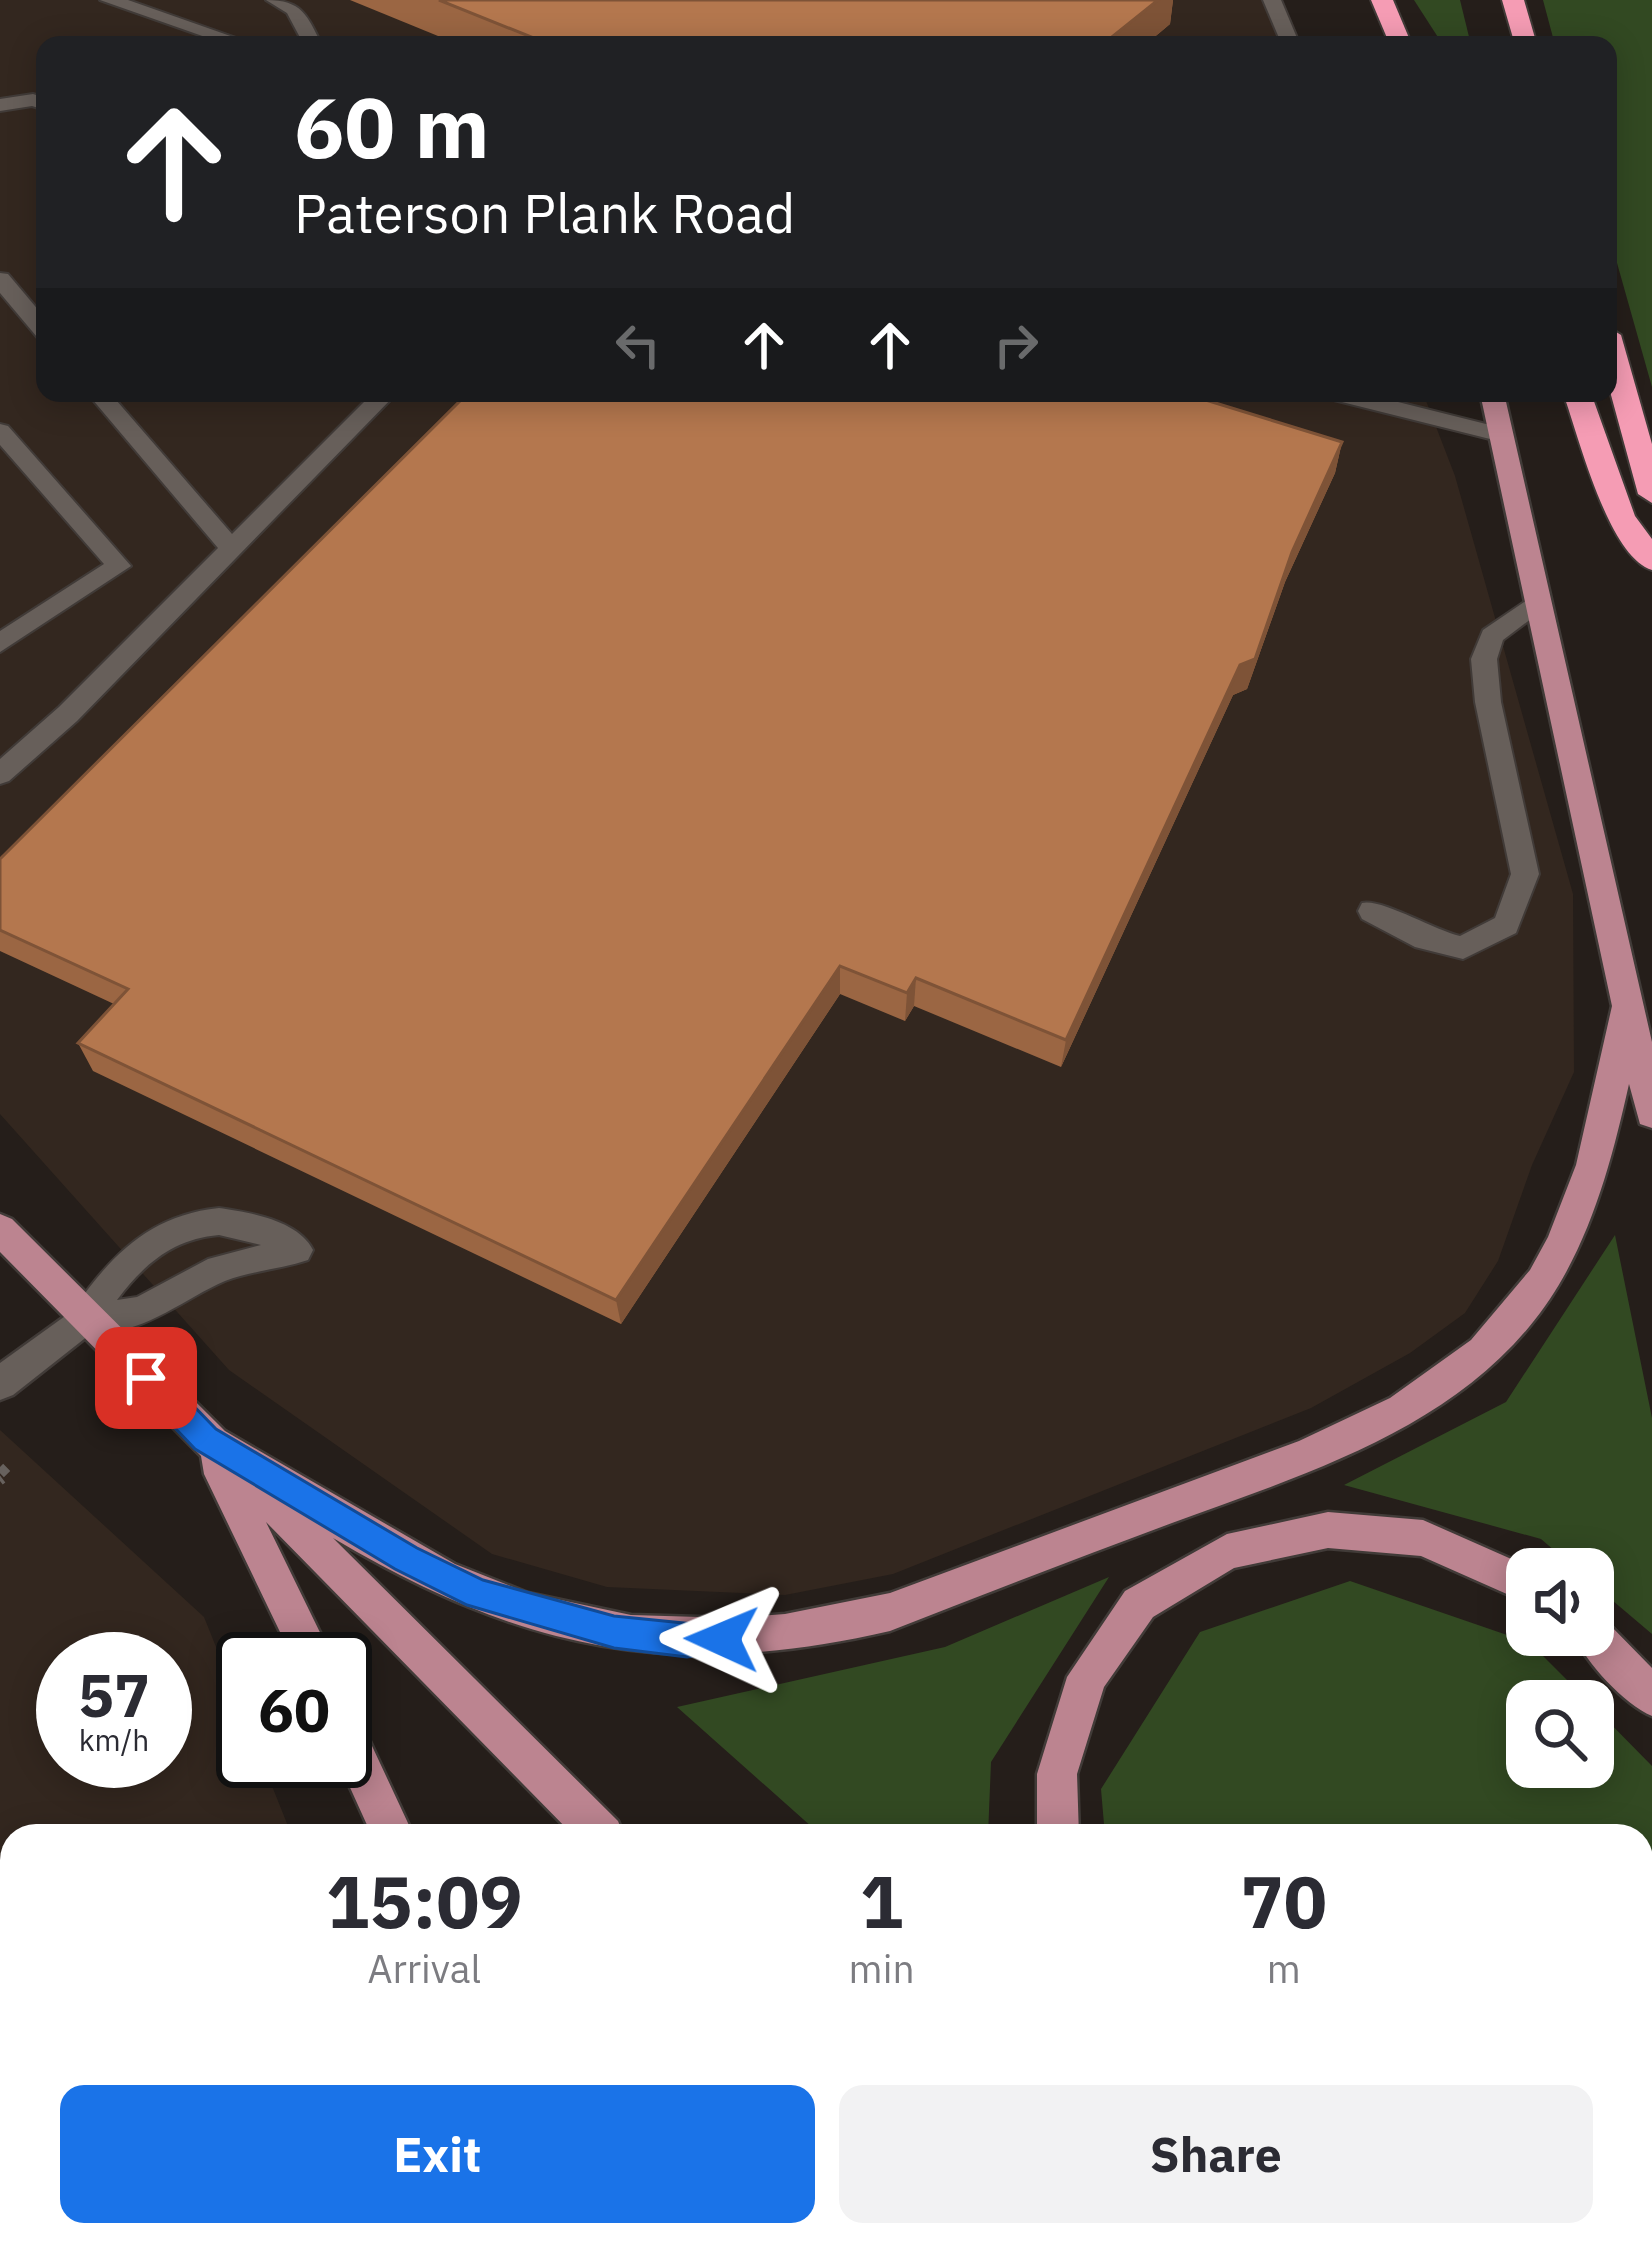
<!DOCTYPE html>
<style>
:root{--surface:#fff;--page:#f2f2f3;--text:#2b2b33;--muted:#7c7c81;--accent:#1a73e8}
body{margin:0;font-family:"IBM Plex Sans",sans-serif;background:var(--page);color:var(--text);height:100vh;display:flex;flex-direction:column;font-size:45px;white-space:nowrap}
*{box-sizing:border-box;margin:0}
p{font-size:39px;color:var(--muted)}
.icon{flex:none;width:66px;height:66px;fill:none;stroke:currentColor;stroke-width:2;stroke-linecap:round;stroke-linejoin:round}
.map{position:relative;flex:1;overflow:hidden}
.drawer{position:absolute;left:0px;top:1824px;width:1653px;height:423px;display:flex;flex-direction:column;background:var(--surface);border-radius:36px 36px 0 0;box-shadow:0 6px 30px #0003}
.drawer>*{flex:none}
.top-card{position:absolute;left:36px;top:36px;width:1581px;height:366px;border-radius:24px;box-shadow:0 6px 30px #0003;background:#202124;color:#fff;overflow:hidden}
.fabs{position:absolute;left:1506px;top:1548px;display:grid;gap:24px}
.fabs a{display:grid;place-items:center;width:108px;height:108px;border-radius:24px;background:var(--surface);box-shadow:0 6px 30px #0003;font-size:60px}
.speed{position:absolute;left:36px;top:1632px;display:flex;gap:24px;font-size:60px;font-weight:700;text-align:center}
.speed>*{display:grid;place-content:center;width:156px;height:156px;border-radius:50%;background:var(--surface);box-shadow:0 6px 30px #0003;line-height:1}
.speed small{font-size:30px;font-weight:400}
.speed .limit{border:6px solid #111;border-radius:18px;background:#fff;color:#111}
.pin{position:absolute;display:grid;place-items:center;width:102px;height:102px;color:#fff;margin:-51px;border-radius:24px;box-shadow:0 6px 18px #0006}
.me{position:absolute;width:132px;margin:-66px;rotate:271deg;stroke-linejoin:round;filter:drop-shadow(0 0 9px #0008)}
.turn{display:flex;align-items:center;gap:42px;height:252px;padding:0 60px;font-size:54px}
.turn .icon{width:156px;height:156px;stroke-width:2.5}
.turn b{display:block;font-size:84px;line-height:102px}
.lanes{display:flex;align-items:center;height:114px;padding:0 60px;background:#0003;justify-content:center;gap:60px;direction:ltr}
.lanes .off{opacity:.35}
.eta{display:flex;justify-content:space-evenly;align-items:center;height:204px;text-align:center}
.eta b{font-size:72px;font-weight:800;line-height:84px}
.cta{display:flex;gap:24px;margin-top:auto;padding:24px 60px}
.cta a{flex:1;height:138px;border-radius:24px;background:var(--accent);color:#fff;font-size:48px;font-weight:800;line-height:138px;text-align:center}
.cta a+a{background:var(--page);color:var(--text)}
.map>svg:first-child{display:block}
.built{fill:#33271f;fill-rule:evenodd}
.green{fill:#324922}
.lines{fill:none;stroke-linecap:round;stroke-linejoin:round}
.service-casing{stroke:#413b38;stroke-width:4}
.tertiary-casing{stroke:#413b38;stroke-width:5}
.primary-casing{stroke:#413b38;stroke-width:5}
.motorway-casing{stroke:#413b38;stroke-width:4}
.path{stroke:#67615d;stroke-width:9;stroke-dasharray:10 8;stroke-linecap:butt}
.service{fill:#675f5a;fill-rule:evenodd}
.tertiary{fill:#675f5a;fill-rule:evenodd}
.primary{fill:#bc8490;fill-rule:evenodd}
.motorway{fill:#f59cb4;fill-rule:evenodd}
.wall{fill:#9b6643}
.shaded-wall{fill:#7e5337}
.building{fill:#b4774e;stroke:#7e5337;stroke-width:3}
.route{fill:#1a73e8;stroke:#114b97;stroke-width:3}
</style>
<div class="map">
<svg width="1652" height="2245" viewBox="0 0 1652 2245">
<rect width="100%" height="100%" fill="#251e1a"/>
<g class="built">
<polygon points="0,0 1272,0 1289,45 45,45 45,393 1423,393 1455,476 1573,894 1574,1072 1532,1165 1498,1261 1465,1313 1410,1353 1311,1408 893,1574 785,1595 607,1587 492,1554 229,1370 0,1114"/>
<path d="M0,1430l204,187 39,97v47h19l30,75h-280v399h387l3,10h-402zM63,1659h102v102h-102z"/>
</g>
<g class="green">
<polygon points="1414,0 1460,0 1471,45 1443,45"/>
<polygon points="1543,0 1652,0 1652,387 1608,231 1608,45 1555,45"/>
<polygon points="1615,1235 1652,1418 1652,1634 1593,1584 1593,1569 1576,1569 1541,1539 1344,1485 1506,1402"/>
<polygon points="1109,1577 991,1762 988,1836 822,1836 677,1707 945,1647"/>
<polygon points="1350,1581 1530,1643 1588,1701 1527,1701 1527,1767 1593,1767 1593,1706 1652,1766 1652,2245 1240,2245 1233,2235 1641,2235 1641,1836 1105,1836 1101,1789 1200,1632"/>
<polygon points="569,2235 846,2235 856,2245 572,2245"/>
</g>
<g class="lines">
<g class="service-casing">
<g id="service">
<polygon points="100,0 128,0 256,45 228,45"/>
<path d="M266,0c36,0 41,15 56,45h-18l-17,-32z"/>
<polygon points="1263,0 1281,0 1300,45 1282,45"/>
<polygon points="33,94 45,98 45,110 32,106 0,111 0,99"/>
<polygon points="0,273 8,274 45,318 45,339 37,337 0,293"/>
<polygon points="87,393 110,393 232,534 373,393 397,393 77,721 9,781 0,784 0,759 59,707 218,548"/>
<polygon points="1323,393 1362,393 1510,430 1513,435 1502,442 1326,398"/>
<polygon points="0,424 8,426 131,566 0,652 0,631 104,564 0,445"/>
<path d="M1539,592l12,8 -3,6 -45,34 -6,19 4,43 38,172 -23,59 -53,26 -48,-12 -53,-28 -4,-8 4,-8c19,-5 72,27 98,33l35,-18 16,-44 -36,-172 -4,-43 12,-29z"/>
<path d="M219,1208c29,4 79,12 94,42l-5,10c-27,9 -57,11 -83,21 -47,20 -95,66 -150,46l-5,-10 5,-10c37,-53 76,-92 144,-99zM219,1235l42,10 -53,14 -71,38 -20,3c27,-36 56,-61 102,-65z"/>
</g>
</g>
<g class="tertiary-casing">
<polygon id="tertiary" points="86,1301 98,1306 104,1317 98,1328 13,1395 0,1400 0,1363"/>
</g>
<g class="primary-casing">
<g id="primary">
<path d="M1480,393h24l148,649v86l-12,-4 -11,-40c-19,85 -43,175 -100,243 -89,107 -230,149 -357,196 -94,35 -188,71 -282,108 -218,50 -366,20 -557,-93l285,283 6,15h-50l-308,-314 67,137h-40l-89,-185 -3,-18 -201,-204v-38l12,5 213,212 230,133 73,29 103,22 102,3 52,-4 105,-21 409,-152 91,-43 81,-58 59,-70 18,-33 28,-72 36,-159z"/>
<polygon points="1328,1512 1423,1520 1534,1569 1527,1569 1527,1603 1421,1556 1328,1548 1234,1568 1153,1617 1104,1687 1077,1774 1079,1836 1037,1836 1037,1774 1067,1677 1125,1591 1227,1534"/>
<path d="M1593,1616l14,6 45,46v48c-28,-12 -66,-53 -78,-81h19z"/>
<polygon points="345,1712 359,1718 414,1836 372,1836 338,1761 345,1761"/>
<polygon points="472,2235 518,2235 519,2245 473,2245"/>
<polygon points="980,2235 1032,2235 1036,2245 984,2245"/>
<polygon points="1135,2235 1184,2235 1188,2245 1139,2245"/>
</g>
</g>
<g class="motorway-casing">
<g id="motorway">
<polygon points="1371,0 1393,0 1412,45 1390,45"/>
<polygon points="1502,0 1524,0 1537,45 1515,45"/>
<polygon points="1608,327 1621,335 1652,444 1652,503 1638,494 1608,384"/>
<path d="M1563,393h28l44,123 17,23v31c-44,-13 -74,-136 -89,-177z"/>
</g>
</g>
<polyline class="path" points="0,1467 8,1475 0,1481"/>
<use href="#service" class="service"/>
<use href="#tertiary" class="tertiary"/>
<use href="#primary" class="primary"/>
<use href="#motorway" class="motorway"/>
</g>
<g class="wall">
<polygon points="350,0 1173,0 1170,24 1145,45 460,45"/>
<polygon points="1342,442 1335,473 1285,582 1247,689 1233,695 1061,1067 914,1006 905,1021 840,994 621,1324 93,1071 78,1043 114,1004 0,951 0,859"/>
</g>
<g class="shaded-wall">
<polygon points="1146,0 1173,0 1170,24 1145,45 1102,45"/>
<polygon points="1342,442 1335,473 1285,582 1247,689 1233,695 1061,1067 1066,1040"/>
<polygon points="840,966 840,994 621,1324 616,1300"/>
<polygon points="916,978 914,1006 905,1021 907,993"/>
<polygon points="12,2172 12,2209 0,2221 0,2184"/>
</g>
<g class="building">
<polygon points="439,0 1158,0 1102,45 551,45"/>
<polygon points="468,393 1183,393 1342,442 1292,552 1255,659 1240,665 1066,1040 916,978 907,993 840,966 616,1300 78,1043 128,989 0,930 0,859"/>
<polygon points="12,1972 12,2172 0,2184 0,1983"/>
</g>
<polygon class="route" points="146,1365 157,1368 216,1429 417,1548 483,1580 614,1616 733,1628 738,1639 733,1650 687,1657 614,1648 467,1605 395,1569 195,1449 136,1387 131,1378 136,1368"/>
</svg>
<div class="fabs">
<a><svg class="icon" aria-label="sound" viewBox="0 0 24 24"><path d="M4 9h4l5-4v14l-5-4H4zM17 9q2 3 0 6"/></svg></a>
<a><svg class="icon" aria-label="search" viewBox="0 0 24 24"><circle cx="10" cy="10" r="6"/><path d="M15 15l6 6"/></svg></a>
</div>
<div class="speed"><div>57<small>km/h</small></div><div class="limit">60</div></div>
<div class="pin" style="left:146px;top:1378px;background:#d93025"><svg class="icon" aria-label="arrive" viewBox="0 0 24 24"><path d="M6 21V4h12l-3 4 3 4H6"/></svg></div>
<svg class="me" style="left:722px;top:1639px" viewBox="-20 -20 40 40"><path d="M0-17L14 15 0 8-14 15z" fill="#1a73e8" stroke="#fff" stroke-width="4"/></svg>
<div class="top-card">
<div class="turn"><svg class="icon" aria-label="ahead" viewBox="0 0 24 24"><path d="M12 20V5M6 11l6-6 6 6"/></svg><div><b>60 m</b>Paterson Plank Road</div></div>
<div class="lanes"><svg class="icon off" aria-label="left" viewBox="0 0 24 24"><path d="M17 20v-9H6M10 6l-5 5 5 5"/></svg><svg class="icon" aria-label="ahead" viewBox="0 0 24 24"><path d="M12 20V5M6 11l6-6 6 6"/></svg><svg class="icon" aria-label="ahead" viewBox="0 0 24 24"><path d="M12 20V5M6 11l6-6 6 6"/></svg><svg class="icon off" aria-label="right" viewBox="0 0 24 24"><path d="M7 20v-9h11M14 6l5 5-5 5"/></svg></div>
</div>
<section class="drawer">
<div class="eta">
<div><b>15:09</b><p>Arrival</p></div>
<div><b>1</b><p>min</p></div>
<div><b>70</b><p>m</p></div>
</div>
<div class="cta"><a>Exit</a><a>Share</a></div>
</section>
</div>
